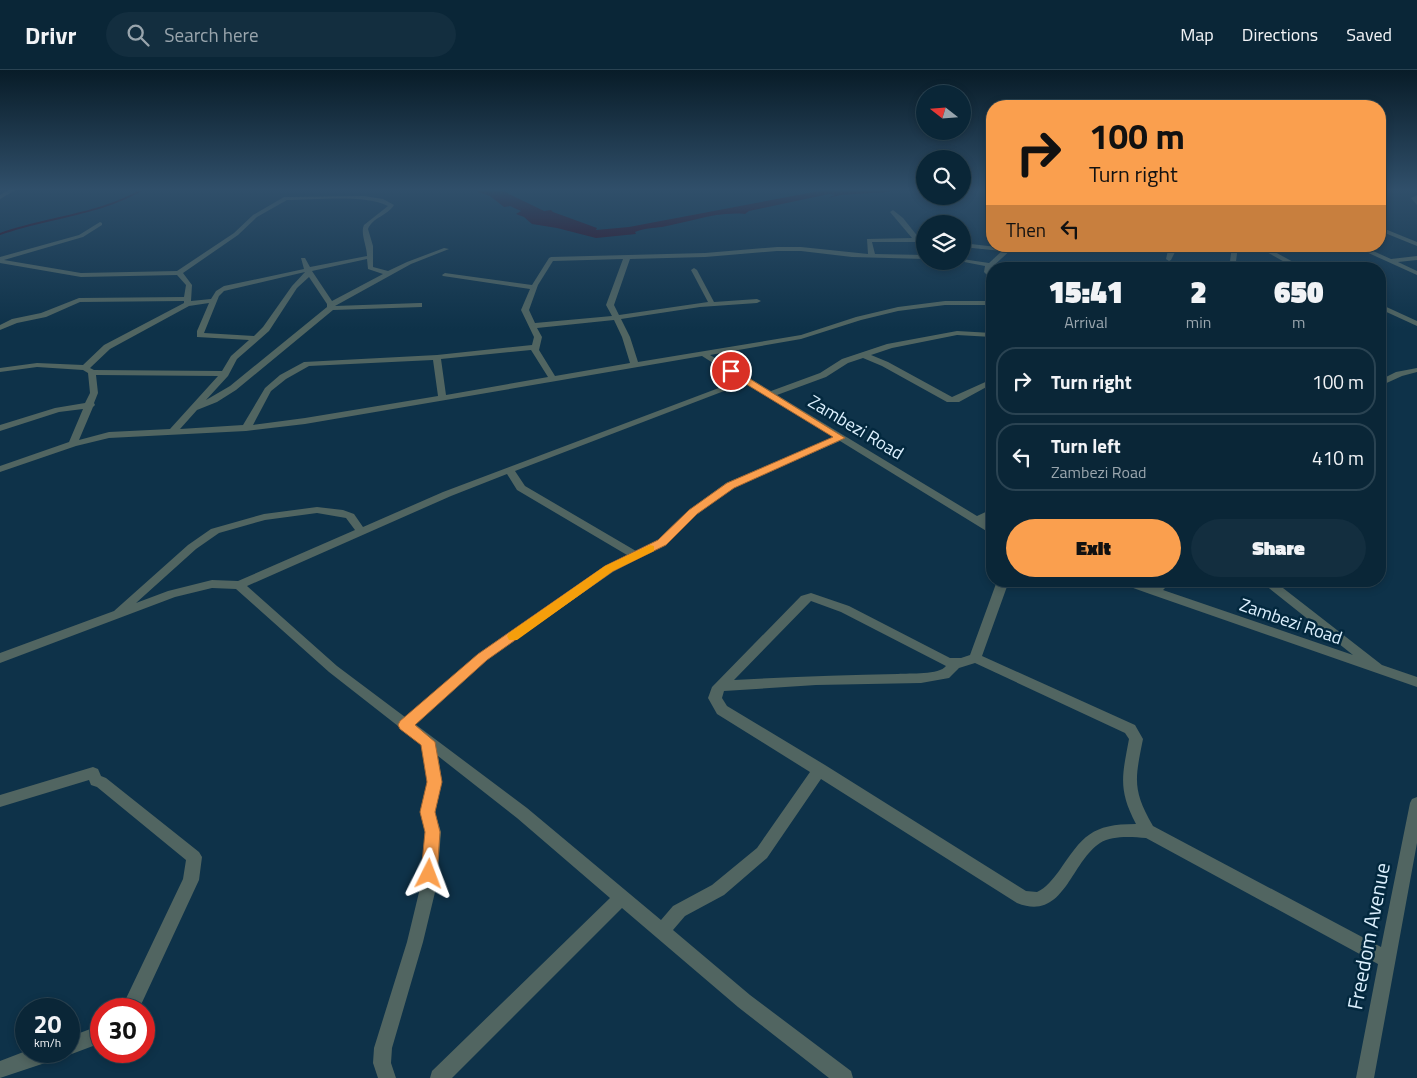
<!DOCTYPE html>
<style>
:root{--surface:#0a2637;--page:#132e3f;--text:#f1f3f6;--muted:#99a5ad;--line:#2a4352;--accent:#fa9f4e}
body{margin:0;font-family:"Titillium Web",sans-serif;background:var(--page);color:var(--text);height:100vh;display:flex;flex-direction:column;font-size:19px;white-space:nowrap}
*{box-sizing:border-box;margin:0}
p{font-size:16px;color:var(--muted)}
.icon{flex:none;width:28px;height:28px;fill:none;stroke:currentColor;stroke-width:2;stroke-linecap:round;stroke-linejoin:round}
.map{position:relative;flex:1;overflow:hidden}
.drawer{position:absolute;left:986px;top:192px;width:400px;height:325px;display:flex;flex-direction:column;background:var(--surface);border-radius:20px;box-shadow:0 2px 8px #0003,0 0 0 1px var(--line)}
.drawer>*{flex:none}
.top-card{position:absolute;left:986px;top:30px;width:400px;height:152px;border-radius:20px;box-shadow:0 2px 8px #0003,0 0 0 1px var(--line);background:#fa9f4e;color:#111;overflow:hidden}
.needle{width:32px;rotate:287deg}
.tools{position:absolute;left:916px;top:15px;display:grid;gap:10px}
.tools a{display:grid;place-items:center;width:55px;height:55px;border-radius:50%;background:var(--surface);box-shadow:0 2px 8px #0003,0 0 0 1px var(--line);font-size:25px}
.speed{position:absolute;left:15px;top:928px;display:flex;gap:10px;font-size:25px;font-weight:700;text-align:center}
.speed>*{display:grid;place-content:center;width:65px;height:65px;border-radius:50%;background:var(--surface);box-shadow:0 2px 8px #0003,0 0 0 1px var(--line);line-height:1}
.speed small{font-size:12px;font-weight:400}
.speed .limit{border:8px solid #d22;background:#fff;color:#111}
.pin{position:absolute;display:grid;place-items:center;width:42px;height:42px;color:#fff;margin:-21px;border:2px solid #fff;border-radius:50%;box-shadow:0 1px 5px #0007}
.me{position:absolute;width:55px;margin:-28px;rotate:3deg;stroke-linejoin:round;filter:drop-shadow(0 0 4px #0008)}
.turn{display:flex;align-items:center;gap:18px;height:105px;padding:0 20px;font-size:22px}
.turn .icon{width:65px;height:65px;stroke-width:2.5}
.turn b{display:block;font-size:35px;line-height:42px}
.then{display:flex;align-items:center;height:48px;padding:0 20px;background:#0003;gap:10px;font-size:19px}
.eta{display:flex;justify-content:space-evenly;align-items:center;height:85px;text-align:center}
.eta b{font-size:30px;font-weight:800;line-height:35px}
.button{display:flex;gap:10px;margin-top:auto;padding:10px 20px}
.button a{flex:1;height:58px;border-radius:30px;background:var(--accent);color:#111;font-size:20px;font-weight:800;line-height:58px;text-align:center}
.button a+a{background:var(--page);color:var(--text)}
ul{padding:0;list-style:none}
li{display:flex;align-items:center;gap:15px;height:68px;margin:0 10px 8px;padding:0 10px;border:2px solid var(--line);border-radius:20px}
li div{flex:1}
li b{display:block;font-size:19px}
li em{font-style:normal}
header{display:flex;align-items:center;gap:30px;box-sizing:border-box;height:70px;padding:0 25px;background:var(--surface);border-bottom:1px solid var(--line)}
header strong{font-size:24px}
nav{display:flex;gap:28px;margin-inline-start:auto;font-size:18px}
.search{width:350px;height:45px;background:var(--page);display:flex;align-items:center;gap:12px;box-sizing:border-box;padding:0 18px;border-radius:28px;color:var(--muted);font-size:19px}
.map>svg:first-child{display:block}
.water{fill:#310014}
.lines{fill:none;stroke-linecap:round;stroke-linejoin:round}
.stream{stroke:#310014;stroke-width:2}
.minor{fill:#516561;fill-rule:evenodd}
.route{fill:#fa9f4e;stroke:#a26733}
.slow{fill:#f59e0b}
.labels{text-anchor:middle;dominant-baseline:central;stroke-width:5;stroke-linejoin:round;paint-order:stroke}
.street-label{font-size:18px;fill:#dcf0fe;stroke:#03283e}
.near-street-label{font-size:21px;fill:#dcf0fe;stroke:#03283e}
</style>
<header>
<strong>Drivr</strong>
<div class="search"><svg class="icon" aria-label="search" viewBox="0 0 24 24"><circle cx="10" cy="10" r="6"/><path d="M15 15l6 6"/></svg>Search here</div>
<nav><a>Map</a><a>Directions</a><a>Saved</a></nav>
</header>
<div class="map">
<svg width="1417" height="1008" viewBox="0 0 1417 1008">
<rect width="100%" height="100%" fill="#0e3249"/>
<path class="water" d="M477,118h20l47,23 7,-1 2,2 44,16 -1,2 33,-3 206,-39h61l-9,4 -46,3 -13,3 7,-3 -6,-1 -80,17 -4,3c-28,-3 -59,9 -83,13 -9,1 -18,1 -27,5l1,2 -40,4 -39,-10 -25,-4 -8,-7 -8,-3 5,-3 -11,-5 -6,1 -14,-11 -12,-4z"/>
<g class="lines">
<path class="stream" d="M0,164c47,-17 101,-19 145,-46"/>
<g class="minor">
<polygon points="12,118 19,118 0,129 0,125"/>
<polygon points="1417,125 1417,135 1411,128"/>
<path d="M364,126l19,3 11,6c-7,11 -21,12 -26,24l5,17v21l15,4 19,-9 37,-14 5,1 -38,15 -76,42 84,-3h3v4l-89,3 -97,80 -19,12 -20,8 -17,19 63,-4 22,-37 15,-13 24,-13 133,-7 95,-10 2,-8 -13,-27 9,-21 -87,-13 -1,-1 3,-2 87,12 17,-27 2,-1 154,-4 72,-6h24l67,7 -1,-15 45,-1 -22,-26 3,-2 10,8 16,20h6v4h-53l3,12 50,1v4l-73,-2 -51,-6h-24l-72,6 -75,2 -16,46 5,10 89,-13 -17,-32 3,-2 3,2 17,32 43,-3 4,2 -4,2 -57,4 -79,12 9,18 8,25 163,-27 55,-18 42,-10 47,-6h47v4h-47l-47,6 -37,9 -60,19 -91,16 61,36 49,-18 22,-14 45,-15 70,-13 35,2v4l-35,-2 -65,13 -21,7 17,7 64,35 40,-18v5l-33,18h-12l-65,-36 -19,-8 -15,5 -22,14 -49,18 200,121 15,-7v7l-7,5 7,5v7l-4,-1 -148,-91 -106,46 -37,27 -31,30 -53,28 -127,88 -71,64 112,84 134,112 12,-14 39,-21 45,-37 53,-76 -93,-58 -9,-16 4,-11 89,-91 10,-3 38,13 101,52h11l9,-3 27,-74h12l-27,75 153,69 8,14c-8,40 -11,51 10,87l228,121 29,-144 2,-4 5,-2v46l-43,235h-18l22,-114 -232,-126c-14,-1 -33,-3 -46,5 -30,20 -36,79 -83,60l-196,-124 -54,79 -43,37 -39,21 -12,14 77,65 101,76 2,7h-24l-91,-71 -116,-99 -170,170h-22l2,-7 178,-173 -93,-80 -79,-62 4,25 -7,32 6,19 -4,52 -14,58 -31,106 -1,15 5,15h-18l-5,-15 1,-15 33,-106 14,-58 4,-52 -4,-19 7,-32 -7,-37 -92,-72 -93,-83 -24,-1 -37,9 -175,66v-10l114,-42 74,-66 23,-16 53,-15 53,-7 26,3 11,4 9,13 80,-35 297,-112 -38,-24 -397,68 -59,7 -137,7 -33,8 -76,26v-6l69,-24 14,-33 -24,3 -59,19v-6l55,-17 30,-5 5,-10 -2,-20 -5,-3 -46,-3 -37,5v-4l37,-5 46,2 21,-20 80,-42v-2l-104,1 -34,15 -29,6 -17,7v-5l12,-6 29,-6 38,-15 105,-1 2,-12 -9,-10 -96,2 -81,-14v-6l79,-22 21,-13 2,1v2l-19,12 -79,23 77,13 96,-2 57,-38 19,-18 31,-18zM287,130c27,0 78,-6 101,6l-24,19c-4,8 3,21 3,31l-57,11 -5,-9h-4l3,11 -80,17 -8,5 -5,8 -20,2 1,-16 -9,-12 55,-38 19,-18zM367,189l1,10 15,5 -51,27 -20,-30zM623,189l-17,46 6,11 -77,7 -6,-13 9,-25 15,-24zM305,202l-13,14 -29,41 -9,9 -50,-3 15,-37 5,-5zM309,207l18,27v3l-97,79 -24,14 22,-24 9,-17 32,-28 28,-43zM209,233l-12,28v6l52,3 -18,16 -9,15 -128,-1 -4,-2 20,-19 79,-43zM614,250l8,17 8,26 -75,13 -16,-26 3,-13 -5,-9zM531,280l17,27 -102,18 -5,-36zM433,290l5,36 -133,22 -52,7 18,-34 15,-12 23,-13zM96,305l122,1 -48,53 -61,3 -30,8 14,-33 2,-2 -1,-2 4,-10zM745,313l89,54 -108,46 -37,27 -31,30 -22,11 -111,-65 -10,-15zM507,404l10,16 110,65 -22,11 -127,88 -73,63 -68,-51 -90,-80 204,-90zM317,443l29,5 9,12 -117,51 -26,-1 -44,11 -32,12 60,-54 23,-16 46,-13zM811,531l30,11 105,54c-7,9 -36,7 -48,8 -54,1 -109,3 -164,6zM975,593l150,70 4,6c-7,37 -11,51 7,85 -45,0 -53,12 -77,47 -6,8 -13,17 -22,21l-11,-1 -201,-126 -98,-59 -5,-8 2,-7 92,-6 105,-2 28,-5 10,-10z"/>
<polygon points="1380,157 1417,172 1417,176 1380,161"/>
<polygon points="962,173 1006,178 1008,176 1014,177 990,199 992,210 984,202 985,196 959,191 962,191 962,189 989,193 1002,181 962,177"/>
<polygon points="1169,176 1175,176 1175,182 1171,190 1169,191 1166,189"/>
<polygon points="1232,176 1238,176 1235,199 1229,199"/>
<polygon points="1256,176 1264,176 1306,199 1297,199"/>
<polygon points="1353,176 1362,176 1391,189 1417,186 1417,190 1398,192 1417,201 1417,205"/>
<polygon points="1380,234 1417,251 1417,256 1380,239"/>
<polygon points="1417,298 1417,302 1402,306 1380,316 1380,310 1396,302"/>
<polygon points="1120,511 1138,511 1153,516 1158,511 1172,511 1163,520 1353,585 1260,511 1274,511 1382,595 1417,607 1417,617 1150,524 1122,514"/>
<polygon points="93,697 98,699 101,706 106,708 199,782 202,787 199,810 139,939 121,939 183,809 186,790 97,717 91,715 89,710 0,737 0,725"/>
<polygon points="101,955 101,973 69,985 62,981 60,988 0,1008 0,991 26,981 69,981 69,967"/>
</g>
</g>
<linearGradient id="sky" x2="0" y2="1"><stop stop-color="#081c28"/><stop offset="0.46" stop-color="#304f6a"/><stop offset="1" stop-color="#304f6a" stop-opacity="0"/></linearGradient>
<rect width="1417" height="259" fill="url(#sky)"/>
<polygon class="route" points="728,299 734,299 845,368 734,418 697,444 666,475 613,501 487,590 415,655 435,672 442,712 435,742 440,762 437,804 435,809 429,812 424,809 421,804 425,762 420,742 427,712 421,675 400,659 398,655 400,651 478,584 605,496 658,470 689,440 727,413 833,367 728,303"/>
<polygon class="slow" points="650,475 654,476 654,481 613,501 517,570 509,570 507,566 509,563 605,496"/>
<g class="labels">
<g class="street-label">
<text transform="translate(856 357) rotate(31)">Zambezi Road</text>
<text transform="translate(1291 551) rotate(19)">Zambezi Road</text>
</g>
<g class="near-street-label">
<text transform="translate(1368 866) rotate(-79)">Freedom Avenue</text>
</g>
</g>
</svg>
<div class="tools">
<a><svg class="needle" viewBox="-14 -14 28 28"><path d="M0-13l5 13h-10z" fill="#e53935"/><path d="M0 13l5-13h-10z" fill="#99a5ad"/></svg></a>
<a><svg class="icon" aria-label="search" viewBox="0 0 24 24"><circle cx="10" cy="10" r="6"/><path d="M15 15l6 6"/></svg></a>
<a><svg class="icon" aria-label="layers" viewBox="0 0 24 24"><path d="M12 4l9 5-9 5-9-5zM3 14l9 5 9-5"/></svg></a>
</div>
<div class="speed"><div>20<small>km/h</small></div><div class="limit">30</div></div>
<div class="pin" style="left:731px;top:301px;background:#d93025"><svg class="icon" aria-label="arrive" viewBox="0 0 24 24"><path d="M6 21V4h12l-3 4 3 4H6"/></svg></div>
<svg class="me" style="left:429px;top:804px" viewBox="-20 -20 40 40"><path d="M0-17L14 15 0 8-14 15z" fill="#fa9f4e" stroke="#fff" stroke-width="4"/></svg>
<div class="top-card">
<div class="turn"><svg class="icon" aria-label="right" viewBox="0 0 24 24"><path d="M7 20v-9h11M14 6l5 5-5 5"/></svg><div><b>100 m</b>Turn right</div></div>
<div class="then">Then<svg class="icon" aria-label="left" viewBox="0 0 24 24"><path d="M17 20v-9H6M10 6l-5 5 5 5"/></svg></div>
</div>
<section class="drawer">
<div class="eta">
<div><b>15:41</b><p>Arrival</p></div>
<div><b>2</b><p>min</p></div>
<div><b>650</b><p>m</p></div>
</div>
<ul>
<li><svg class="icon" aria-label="right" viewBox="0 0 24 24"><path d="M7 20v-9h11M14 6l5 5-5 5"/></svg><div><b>Turn right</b></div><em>100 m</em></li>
<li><svg class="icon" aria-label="left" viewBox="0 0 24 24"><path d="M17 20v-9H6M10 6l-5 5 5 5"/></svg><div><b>Turn left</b><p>Zambezi Road</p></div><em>410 m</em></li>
</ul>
<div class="button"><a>Exit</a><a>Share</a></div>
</section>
</div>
